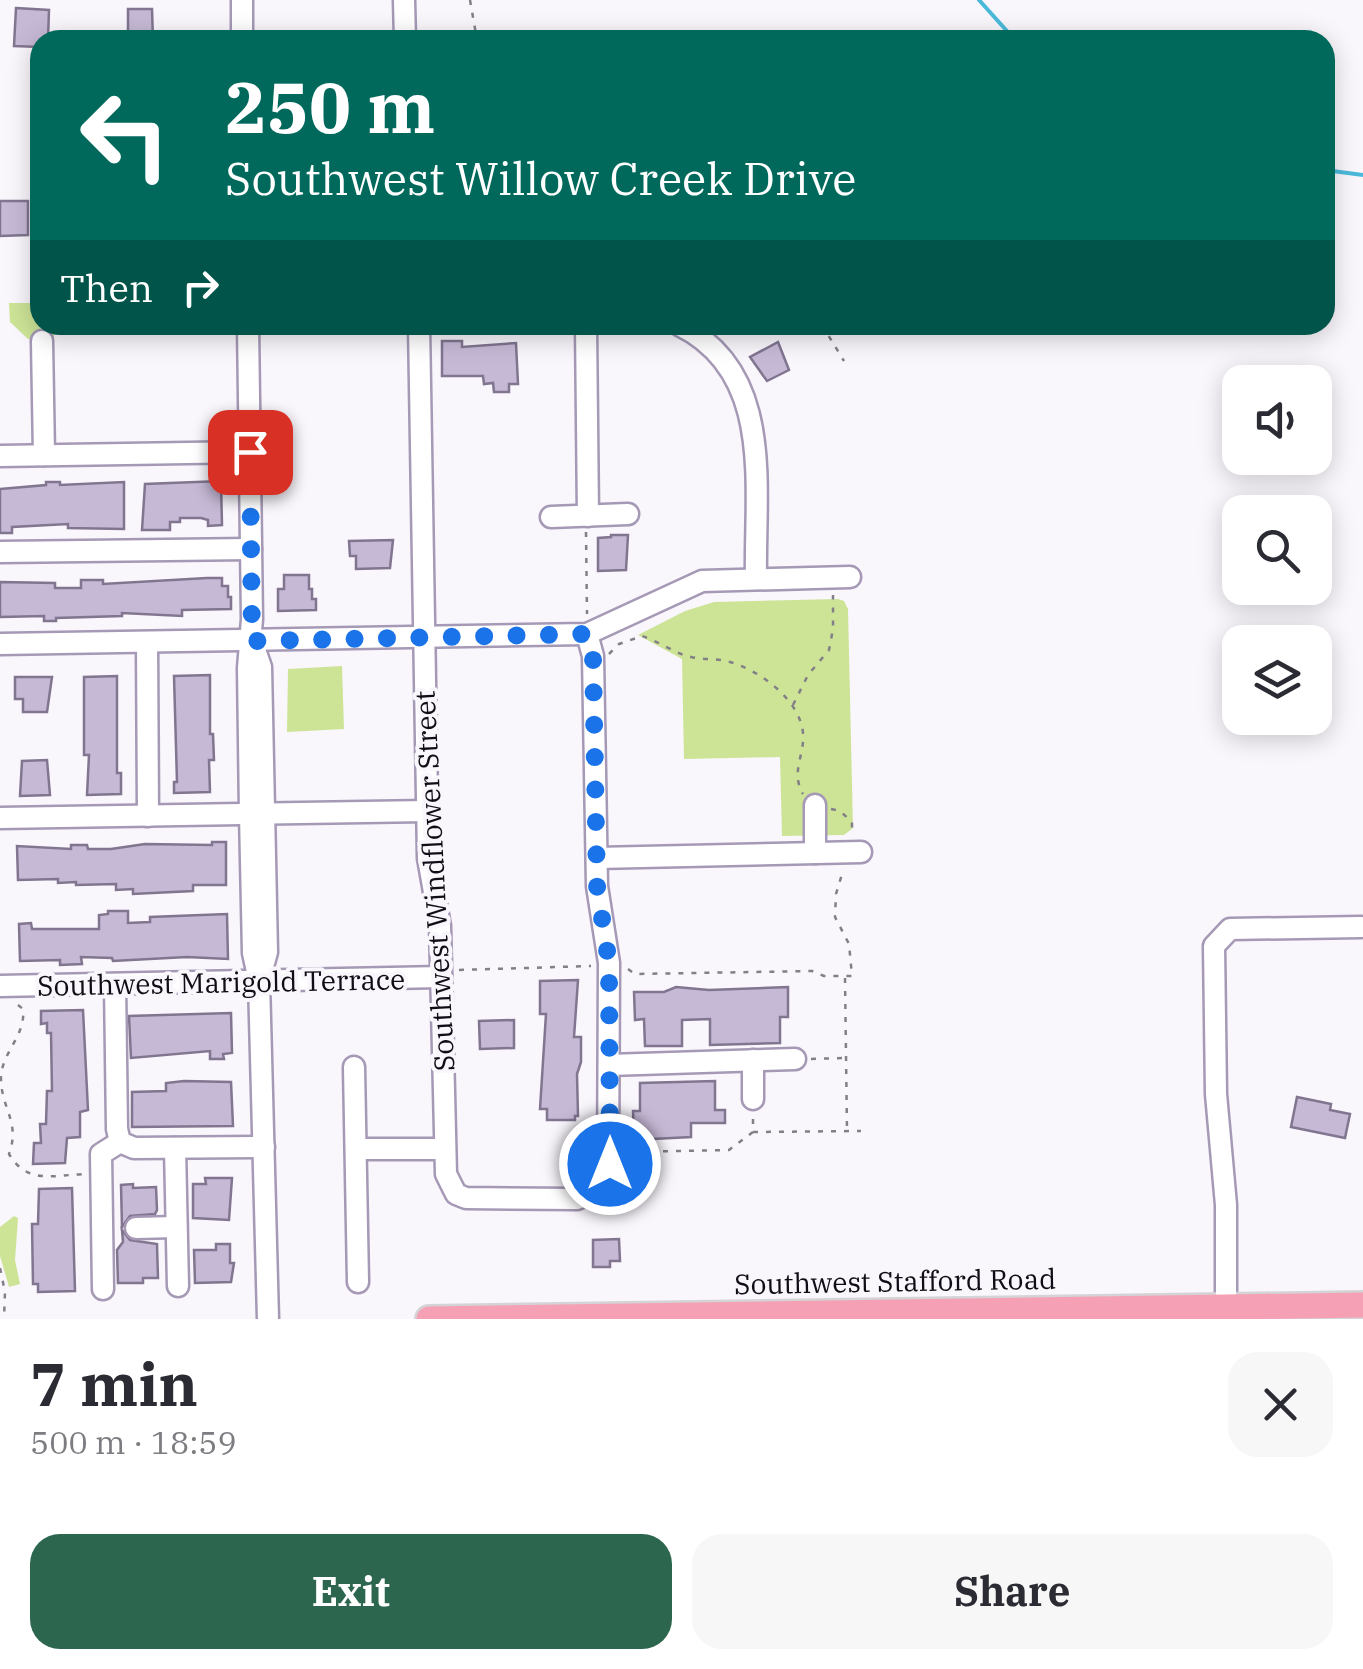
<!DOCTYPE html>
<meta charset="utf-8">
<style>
:root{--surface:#fff;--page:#f7f7f7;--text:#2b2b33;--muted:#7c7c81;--accent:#2c664e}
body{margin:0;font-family:"IBM Plex Serif",serif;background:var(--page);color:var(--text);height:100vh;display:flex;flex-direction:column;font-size:38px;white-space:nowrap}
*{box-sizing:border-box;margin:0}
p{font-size:32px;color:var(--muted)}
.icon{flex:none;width:55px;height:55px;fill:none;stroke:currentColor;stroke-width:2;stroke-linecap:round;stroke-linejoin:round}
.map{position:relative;height:1319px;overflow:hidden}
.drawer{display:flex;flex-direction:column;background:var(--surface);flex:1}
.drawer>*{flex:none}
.guide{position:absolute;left:30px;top:30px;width:1305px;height:305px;border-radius:30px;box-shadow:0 5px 25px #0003;background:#00695c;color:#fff;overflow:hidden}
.buttons{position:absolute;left:1222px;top:365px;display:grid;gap:20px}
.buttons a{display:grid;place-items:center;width:110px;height:110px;border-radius:20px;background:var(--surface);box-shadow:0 5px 25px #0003;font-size:50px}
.pin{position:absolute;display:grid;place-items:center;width:85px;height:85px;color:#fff;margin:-42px;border-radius:20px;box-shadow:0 5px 15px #0006}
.me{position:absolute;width:110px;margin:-55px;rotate:0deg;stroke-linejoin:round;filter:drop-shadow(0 0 8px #0008)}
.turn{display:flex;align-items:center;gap:35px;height:210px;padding:0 30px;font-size:45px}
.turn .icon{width:130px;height:130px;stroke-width:2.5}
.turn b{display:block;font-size:70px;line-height:85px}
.then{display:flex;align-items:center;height:95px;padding:0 30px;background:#0003;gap:20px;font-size:38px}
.round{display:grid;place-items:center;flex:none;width:105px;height:105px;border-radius:30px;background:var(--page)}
.headline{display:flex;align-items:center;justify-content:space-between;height:170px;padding:0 30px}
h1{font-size:60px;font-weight:800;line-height:75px}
.action{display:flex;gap:20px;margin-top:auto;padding:20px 30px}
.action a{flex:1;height:115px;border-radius:30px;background:var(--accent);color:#fff;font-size:40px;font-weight:800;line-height:115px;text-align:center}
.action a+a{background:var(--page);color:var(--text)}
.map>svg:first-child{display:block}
.green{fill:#cde497}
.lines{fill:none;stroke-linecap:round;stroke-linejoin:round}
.stream{stroke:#4bbada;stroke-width:4}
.building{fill:#c6b9d6;stroke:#817590;stroke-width:2.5}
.minor-casing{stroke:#a599b6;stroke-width:25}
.major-casing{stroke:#d4d3d5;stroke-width:30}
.path{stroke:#827f86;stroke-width:2.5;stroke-dasharray:5 8;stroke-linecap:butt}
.minor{stroke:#fff;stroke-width:20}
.major{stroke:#f5a0b5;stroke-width:25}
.route{stroke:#1a73e8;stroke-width:18;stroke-dasharray:0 32.4}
.labels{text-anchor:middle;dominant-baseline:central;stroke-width:8;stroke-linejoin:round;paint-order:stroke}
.street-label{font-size:28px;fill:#110d16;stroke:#f9f6fc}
</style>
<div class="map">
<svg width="1363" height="1319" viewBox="0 0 1363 1319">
<rect width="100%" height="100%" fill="#f9f6fc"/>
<g class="green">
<polygon points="9,303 40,303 40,325 54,325 54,339 28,339 10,322"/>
<polygon points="838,599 844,601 848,609 853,828 844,835 782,836 780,757 684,759 682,659 638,635 685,611 714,602"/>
<polygon points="342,666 344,729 287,732 288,669"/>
<polygon points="14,1216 18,1218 15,1260 20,1284 9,1287 0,1256 0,1227"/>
</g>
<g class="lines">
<g class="stream">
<polyline points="979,0 1015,40"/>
<polyline points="1325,170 1363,175"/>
</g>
</g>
<g class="building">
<polygon points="16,8 49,10 48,40 40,40 40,47 14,46"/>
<polygon points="128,9 152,9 153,40 128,40"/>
<polygon points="0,201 28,201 28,235 0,236"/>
<polygon points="442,341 462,341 462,347 516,343 518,384 509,384 509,392 494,392 493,383 484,384 483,376 442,376"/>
<polygon points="778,342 789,370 767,381 750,357"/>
<polygon points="221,481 222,525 208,526 208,520 201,518 180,518 180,522 170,522 170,530 142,530 145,484"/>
<polygon points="46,482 60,482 60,485 124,482 124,529 68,528 68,524 12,527 12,533 0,533 0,489 46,485"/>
<polygon points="611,535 628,535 626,570 598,571 598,538 611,537"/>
<polygon points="393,540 390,568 356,569 356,556 350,556 349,541"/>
<polygon points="284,575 309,575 309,589 312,589 312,599 316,599 316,610 278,611 278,589 284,589"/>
<polygon points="207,578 222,578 222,586 228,586 228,597 231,597 231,609 182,610 182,616 122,613 122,616 56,618 56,621 44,621 44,616 0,617 0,582 55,583 55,588 81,588 81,580 103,580 103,584"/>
<polygon points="210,675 210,734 213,734 214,760 209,760 210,792 174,793 174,782 177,782 174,676"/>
<polygon points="117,676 117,773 121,773 121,794 87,795 89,755 84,755 84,677"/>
<polygon points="15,677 52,677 47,712 23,712 23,699 15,699"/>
<polygon points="47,760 50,795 20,796 22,761"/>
<polygon points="212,842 226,842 226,885 193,885 193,891 133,894 133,889 116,890 116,884 76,885 76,882 58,883 58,879 18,880 17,846 71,849 71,845 87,845 88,849 111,849 145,844 212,845"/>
<polygon points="108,911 128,911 128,923 150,922 150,917 227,914 228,959 187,957 113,961 112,958 81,957 82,964 60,965 60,960 20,961 19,924 31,923 32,929 99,929 99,915 108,914"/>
<polygon points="578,980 574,1037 581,1037 581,1062 577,1074 578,1116 575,1116 575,1120 547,1120 547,1109 540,1109 546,1014 540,1014 540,981"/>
<polygon points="676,987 709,990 788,987 788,1017 780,1017 780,1043 710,1045 710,1019 682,1020 682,1046 645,1046 644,1019 635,1020 634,992 664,992"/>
<polygon points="83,1010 88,1110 80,1112 80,1137 67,1138 65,1163 33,1164 34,1143 41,1143 40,1124 46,1124 47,1091 52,1091 51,1033 47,1033 47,1023 41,1024 41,1011"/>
<polygon points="231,1013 232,1053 223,1054 224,1059 210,1059 210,1051 131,1058 129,1016"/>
<polygon points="514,1020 514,1048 480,1049 479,1021"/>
<polygon points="184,1081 231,1082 233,1126 132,1127 132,1092 166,1091 166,1083"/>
<polygon points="715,1081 715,1110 725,1110 725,1123 691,1123 691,1137 634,1140 633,1111 640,1111 640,1083"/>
<polygon points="1297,1097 1331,1104 1330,1110 1350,1114 1345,1138 1291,1127"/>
<polygon points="205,1178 232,1178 229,1220 193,1218 193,1184 206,1184"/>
<polygon points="133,1184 133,1188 156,1187 157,1210 155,1214 130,1216 122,1227 121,1185"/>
<polygon points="72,1188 75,1291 38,1292 38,1284 33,1284 32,1224 38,1224 39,1189"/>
<polygon points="122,1230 130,1240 157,1244 158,1278 143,1278 143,1283 118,1283 117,1250 123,1242"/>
<polygon points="619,1239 620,1261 610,1261 610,1267 593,1267 593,1240"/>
<polygon points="216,1244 230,1244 230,1263 234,1263 231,1282 195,1283 194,1250 216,1250"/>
</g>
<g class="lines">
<g class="minor-casing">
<g id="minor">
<polyline points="242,0 242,40"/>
<polyline points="404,0 405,40"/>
<polyline points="248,325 252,619 248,668 250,814 253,953 259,981 267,952 261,667 252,641"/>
<polyline points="419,325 428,858 440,926 446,1174 456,1194 466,1198 577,1199 600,1188 608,1176 609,963 597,886 593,656 587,634"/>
<polyline points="586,325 588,516"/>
<path d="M679,325c97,47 75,164 77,254"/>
<polyline points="42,341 44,455"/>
<polyline points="0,456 250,452"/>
<polyline points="551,517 628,514"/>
<polyline points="0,552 251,549"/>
<polyline points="147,642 148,816"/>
<polyline points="0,644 587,634 702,581 850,577"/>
<polyline points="815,805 815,853"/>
<polyline points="0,818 427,811"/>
<polyline points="597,858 861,852"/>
<polyline points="259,981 268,1319"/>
<polyline points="115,984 117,1129 120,1142 134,1148 264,1147"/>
<polyline points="0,986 441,977"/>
<polyline points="753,1060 753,1099"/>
<polyline points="609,1065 795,1059"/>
<polyline points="354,1067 358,1282"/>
<polyline points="175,1148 178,1286"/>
<polyline points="356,1149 445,1149"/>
<polyline points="136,1228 176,1227"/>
<polyline points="103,1289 101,1154 120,1142"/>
<polyline points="1226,1306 1226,1205 1216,1094 1214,946 1230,929 1361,927"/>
</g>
</g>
<g class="major-casing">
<polyline id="major" points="429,1319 1363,1305"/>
</g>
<g class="path">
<polyline points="470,0 477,40"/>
<polyline points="822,325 844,361"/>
<polyline points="586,532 587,614"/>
<path d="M609,654l10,-10 23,-8c16,5 34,18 49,21 13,3 26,1 39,5 28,8 65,34 72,65 6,25 -13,43 1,67"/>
<polyline points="793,705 808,675 829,650 833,629 833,595"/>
<polyline points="831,809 840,811 852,822 852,833"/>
<polyline points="628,969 635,974 812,971 824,976 852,976 849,944 835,917 836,894 843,871"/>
<polyline points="459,970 591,966"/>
<polyline points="845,978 847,1131"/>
<path d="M18,1005l5,4c3,26 -20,42 -22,67 -1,32 20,45 8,78 18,31 45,21 76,20"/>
<polyline points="811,1059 843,1058"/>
<polyline points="753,1132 861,1131"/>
<polyline points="624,1152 729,1150 753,1132 753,1115"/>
<polyline points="0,1268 5,1292 4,1319"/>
</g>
<use href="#minor" class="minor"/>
<use href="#major" class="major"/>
</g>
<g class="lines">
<polyline class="route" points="250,452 252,641 587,634 593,656 597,886 609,963 610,1164"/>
</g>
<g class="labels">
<g class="street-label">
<text transform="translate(434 881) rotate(-93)">Southwest Windflower Street</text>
<text transform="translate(221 982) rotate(-1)">Southwest Marigold Terrace</text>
<text transform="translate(895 1281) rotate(-1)">Southwest Stafford Road</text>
</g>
</g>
</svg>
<div class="buttons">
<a><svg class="icon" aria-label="sound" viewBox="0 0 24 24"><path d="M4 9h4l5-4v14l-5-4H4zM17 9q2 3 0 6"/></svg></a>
<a><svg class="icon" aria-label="search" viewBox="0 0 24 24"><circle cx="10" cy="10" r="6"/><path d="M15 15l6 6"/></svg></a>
<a><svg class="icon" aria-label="layers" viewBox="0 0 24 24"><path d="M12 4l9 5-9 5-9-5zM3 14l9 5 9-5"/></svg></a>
</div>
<div class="pin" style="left:250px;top:452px;background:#d93025"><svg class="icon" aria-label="arrive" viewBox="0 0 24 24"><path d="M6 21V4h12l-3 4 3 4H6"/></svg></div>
<svg class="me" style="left:610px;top:1164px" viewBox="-20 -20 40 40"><circle r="17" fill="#1a73e8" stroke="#fff" stroke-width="3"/><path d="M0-11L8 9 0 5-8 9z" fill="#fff"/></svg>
<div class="guide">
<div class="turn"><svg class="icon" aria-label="left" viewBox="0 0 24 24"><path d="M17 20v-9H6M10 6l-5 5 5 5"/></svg><div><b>250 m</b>Southwest Willow Creek Drive</div></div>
<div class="then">Then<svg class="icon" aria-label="right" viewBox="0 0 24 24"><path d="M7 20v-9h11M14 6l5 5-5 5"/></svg></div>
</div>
</div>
<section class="drawer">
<div class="headline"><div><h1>7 min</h1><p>500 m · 18:59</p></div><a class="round"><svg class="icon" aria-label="close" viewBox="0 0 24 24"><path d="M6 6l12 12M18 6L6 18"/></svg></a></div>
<div class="action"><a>Exit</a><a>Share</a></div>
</section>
